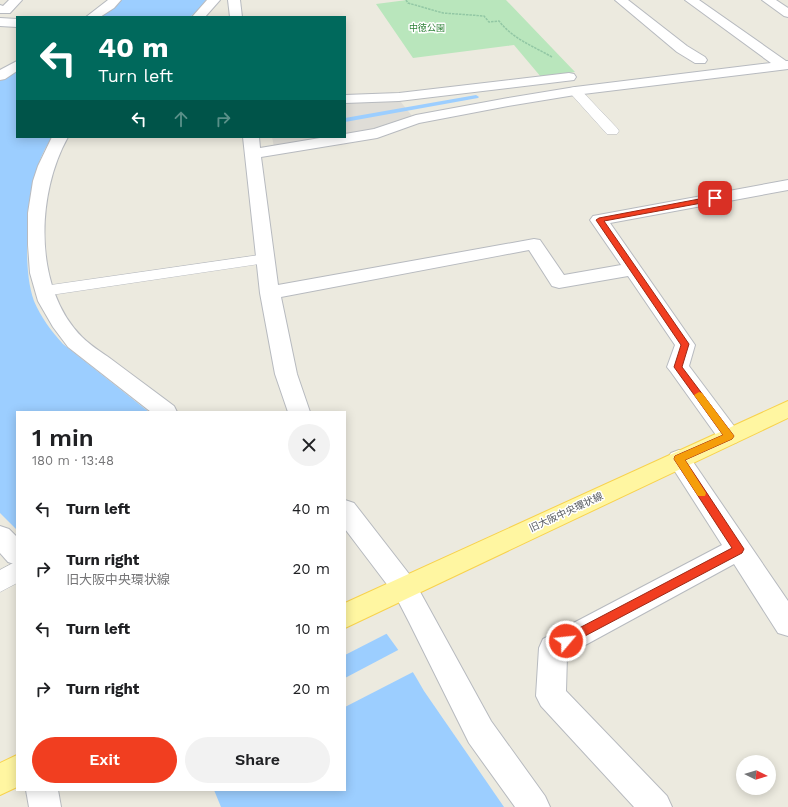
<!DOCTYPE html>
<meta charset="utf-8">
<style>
:root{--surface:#fff;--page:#f2f2f2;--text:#202124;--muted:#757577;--accent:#f13e20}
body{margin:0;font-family:"Work Sans","Noto Sans JP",sans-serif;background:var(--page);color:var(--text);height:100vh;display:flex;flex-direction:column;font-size:15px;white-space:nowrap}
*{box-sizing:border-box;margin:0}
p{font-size:13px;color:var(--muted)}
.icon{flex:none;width:22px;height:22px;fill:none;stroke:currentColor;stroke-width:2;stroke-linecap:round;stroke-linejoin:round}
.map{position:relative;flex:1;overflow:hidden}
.side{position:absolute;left:16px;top:411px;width:330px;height:380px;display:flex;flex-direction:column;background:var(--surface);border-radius:0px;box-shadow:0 2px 10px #0003}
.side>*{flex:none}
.banner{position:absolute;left:16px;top:16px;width:330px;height:122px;border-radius:0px;box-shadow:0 2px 10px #0003;background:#00695c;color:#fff;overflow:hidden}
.needle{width:26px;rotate:95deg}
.controls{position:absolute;left:736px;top:755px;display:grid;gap:8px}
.controls a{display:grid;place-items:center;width:40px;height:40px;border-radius:50%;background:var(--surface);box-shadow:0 2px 10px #0003;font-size:20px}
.pin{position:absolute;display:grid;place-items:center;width:34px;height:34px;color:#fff;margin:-17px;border-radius:8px;box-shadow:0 2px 6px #0006}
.me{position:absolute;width:44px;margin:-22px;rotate:62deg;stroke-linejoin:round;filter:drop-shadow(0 0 3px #0008)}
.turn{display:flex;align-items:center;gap:14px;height:84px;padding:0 16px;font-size:18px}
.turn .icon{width:52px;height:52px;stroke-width:2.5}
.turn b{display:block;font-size:28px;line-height:34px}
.lanes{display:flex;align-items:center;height:38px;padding:0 16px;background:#0003;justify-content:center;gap:20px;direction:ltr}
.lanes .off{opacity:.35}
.round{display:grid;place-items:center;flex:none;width:42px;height:42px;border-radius:21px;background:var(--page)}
.overview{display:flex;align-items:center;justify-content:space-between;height:68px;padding:0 16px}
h1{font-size:24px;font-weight:600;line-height:30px}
.cta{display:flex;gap:8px;margin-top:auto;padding:8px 16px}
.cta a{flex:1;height:46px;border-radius:24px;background:var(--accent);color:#fff;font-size:16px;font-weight:600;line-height:46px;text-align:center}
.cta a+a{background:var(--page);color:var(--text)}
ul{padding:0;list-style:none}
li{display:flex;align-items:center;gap:12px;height:60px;padding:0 16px}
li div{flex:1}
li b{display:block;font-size:15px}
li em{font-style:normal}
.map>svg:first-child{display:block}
.industrial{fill:#dfddd7}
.green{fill:#b9e6bc}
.water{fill:#9cceff}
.pier{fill:#eceadf}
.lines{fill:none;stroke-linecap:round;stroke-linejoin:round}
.stream{fill:#9cceff;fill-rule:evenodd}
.lane-casing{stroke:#b7babf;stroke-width:1}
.street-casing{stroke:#b7babf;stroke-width:2}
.primary-casing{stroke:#f8d24d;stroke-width:2}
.path{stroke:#92c7a4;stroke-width:1.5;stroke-dasharray:2.5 1;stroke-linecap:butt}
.lane{fill:#fff;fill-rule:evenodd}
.street{fill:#fff;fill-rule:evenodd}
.primary{fill:#fff6a1;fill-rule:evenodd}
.route{fill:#f13e20;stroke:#9d2815}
.slow{fill:#f59e0b}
.labels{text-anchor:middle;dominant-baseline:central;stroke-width:3;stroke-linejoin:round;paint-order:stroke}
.far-park-label{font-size:9px;fill:#2f8238;stroke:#fff}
.street-label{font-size:10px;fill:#585c61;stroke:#fff}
</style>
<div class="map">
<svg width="788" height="807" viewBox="0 0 788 807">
<rect width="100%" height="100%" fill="#eceadf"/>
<g class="industrial">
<polygon points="400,101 412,116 375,130 345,135 345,103"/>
<polygon points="272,137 333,137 274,147"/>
</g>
<polygon class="green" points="407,0 506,0 575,72 541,77 514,45 413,58 376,4"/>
<g class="water">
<polygon points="121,0 206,0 198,10 190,17 99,17"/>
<path d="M17,70v67h35c-22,34 -25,70 -25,109 0,18 1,38 7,55 7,16 17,30 29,43l86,68h-132v118l-17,-17v-432z"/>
<path d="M345,580c28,36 57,71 79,111l80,116h-283l-7,-17h131z"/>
</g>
<g class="pier">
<polygon points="345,578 388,633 345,655"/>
<polygon points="400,649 415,671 345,707 345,678"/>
</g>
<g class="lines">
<polygon class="stream" points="476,95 479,97 478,98 345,122 345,118"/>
<g class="lane-casing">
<g id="lane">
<polygon points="575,87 579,88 617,128 619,131 617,134 607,134 571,94 569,91 571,88"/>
<polygon points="266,254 272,256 274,259 272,262 44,296 38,295 36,291 38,287 44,286"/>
<polygon points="17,561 17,583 0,592 0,570"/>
</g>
</g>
<g class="street-casing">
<g id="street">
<polygon points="9,0 22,0 10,13 0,13 0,5 3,6"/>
<polygon points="108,0 121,0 114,8 100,17 86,17"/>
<polygon points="207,0 220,0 205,17 192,17"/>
<polygon points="228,0 240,0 242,17 230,17"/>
<polygon points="615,0 628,0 687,46 705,57 707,60 705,63 695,63 677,52"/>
<polygon points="685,0 699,0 786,61 788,61 788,69 575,95 508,106 419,123 377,138 261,157 278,285 534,239 540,240 564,275 621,265 590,220 593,216 788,180 788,190 610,223 695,345 689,366 737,430 740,436 737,442 729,445 721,442 671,372 667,367 675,345 628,276 559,288 552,286 529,250 281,297 297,374 310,412 288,412 275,374 260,293 243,137 259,137 260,148 326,137 345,137 345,134 374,129 416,115 508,98 575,87 771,63"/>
<polygon points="762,0 776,0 788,8 788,17 784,16"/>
<polygon points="0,18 17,19 17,27 0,26"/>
<polygon points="17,61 17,71 5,79 0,80 0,70"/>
<polygon points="569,73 574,74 576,77 574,80 399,101 345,103 345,95 399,93"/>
<path d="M52,137h16c-32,57 -35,151 14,200 8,8 19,15 29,22 21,16 42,31 63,47l3,6h-26l-83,-65 -15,-20 -15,-26 -8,-28 -2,-28v-32l5,-32 5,-15z"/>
<polygon points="679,450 687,453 788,601 788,636 778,633 734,564 567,655 566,691 667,796 672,807 634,807 541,706 536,696 539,648 543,639 722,545 667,459 671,453"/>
<polygon points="345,500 354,503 413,579 491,721 545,796 550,807 515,807 469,743 409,622 395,595 345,529"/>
<polygon points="0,526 9,529 17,537 17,565 8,562 0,553"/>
<polygon points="26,790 58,790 61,807 29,807"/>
</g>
</g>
<g class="primary-casing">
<g id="primary">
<polygon points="788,401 788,418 345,628 345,603"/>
<polygon points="17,755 17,787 0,795 0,763"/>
</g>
</g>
<path class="path" d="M406,0l2,3 35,10 41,3 5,6 10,-1c14,18 34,25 53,36"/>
<use href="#lane" class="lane"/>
<use href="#street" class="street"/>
<use href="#primary" class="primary"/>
</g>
<polygon class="route" points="715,196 718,197 718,200 604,221 689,344 682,367 734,436 732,439 685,460 744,549 742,553 566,646 562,645 560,641 562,637 732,548 674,459 675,456 723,435 674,367 681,345 596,220 599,218"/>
<polygon class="slow" points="699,392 702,393 734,436 732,439 685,460 706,493 705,496 698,496 674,459 675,456 723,435 694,395"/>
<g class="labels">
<g class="far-park-label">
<text x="427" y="28">中徳公園</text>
</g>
<g class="street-label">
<text transform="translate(566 512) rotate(-25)">旧大阪中央環状線</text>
</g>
</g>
</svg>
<div class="controls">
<a><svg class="needle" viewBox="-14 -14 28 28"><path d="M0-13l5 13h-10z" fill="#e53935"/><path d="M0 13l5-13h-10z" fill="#757577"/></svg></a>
</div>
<div class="pin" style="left:715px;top:198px;background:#d93025"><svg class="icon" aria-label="arrive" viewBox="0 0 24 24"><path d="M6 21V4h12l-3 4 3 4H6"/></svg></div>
<svg class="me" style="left:566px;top:641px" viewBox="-20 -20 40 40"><circle r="17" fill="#f13e20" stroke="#fff" stroke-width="3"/><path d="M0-11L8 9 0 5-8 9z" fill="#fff"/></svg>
<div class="banner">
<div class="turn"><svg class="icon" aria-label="left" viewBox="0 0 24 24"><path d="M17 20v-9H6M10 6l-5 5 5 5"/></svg><div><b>40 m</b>Turn left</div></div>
<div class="lanes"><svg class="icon" aria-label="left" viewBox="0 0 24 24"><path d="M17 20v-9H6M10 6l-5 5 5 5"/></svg><svg class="icon off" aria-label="ahead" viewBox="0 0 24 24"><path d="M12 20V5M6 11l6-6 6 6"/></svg><svg class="icon off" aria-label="right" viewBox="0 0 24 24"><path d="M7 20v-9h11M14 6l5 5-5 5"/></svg></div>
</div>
<section class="side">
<div class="overview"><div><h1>1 min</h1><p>180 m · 13:48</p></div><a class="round"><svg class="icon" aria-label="close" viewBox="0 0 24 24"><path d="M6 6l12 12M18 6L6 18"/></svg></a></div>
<ul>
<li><svg class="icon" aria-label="left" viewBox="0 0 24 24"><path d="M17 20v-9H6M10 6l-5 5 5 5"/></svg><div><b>Turn left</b></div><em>40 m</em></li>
<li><svg class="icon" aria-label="right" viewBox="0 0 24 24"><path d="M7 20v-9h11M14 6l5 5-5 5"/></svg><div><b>Turn right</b><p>旧大阪中央環状線</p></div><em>20 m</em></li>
<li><svg class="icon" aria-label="left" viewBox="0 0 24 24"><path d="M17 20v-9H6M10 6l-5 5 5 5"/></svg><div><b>Turn left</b></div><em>10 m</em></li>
<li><svg class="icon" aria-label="right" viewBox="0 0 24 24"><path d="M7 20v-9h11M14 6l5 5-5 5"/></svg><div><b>Turn right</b></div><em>20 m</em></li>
</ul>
<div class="cta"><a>Exit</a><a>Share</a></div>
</section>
</div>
